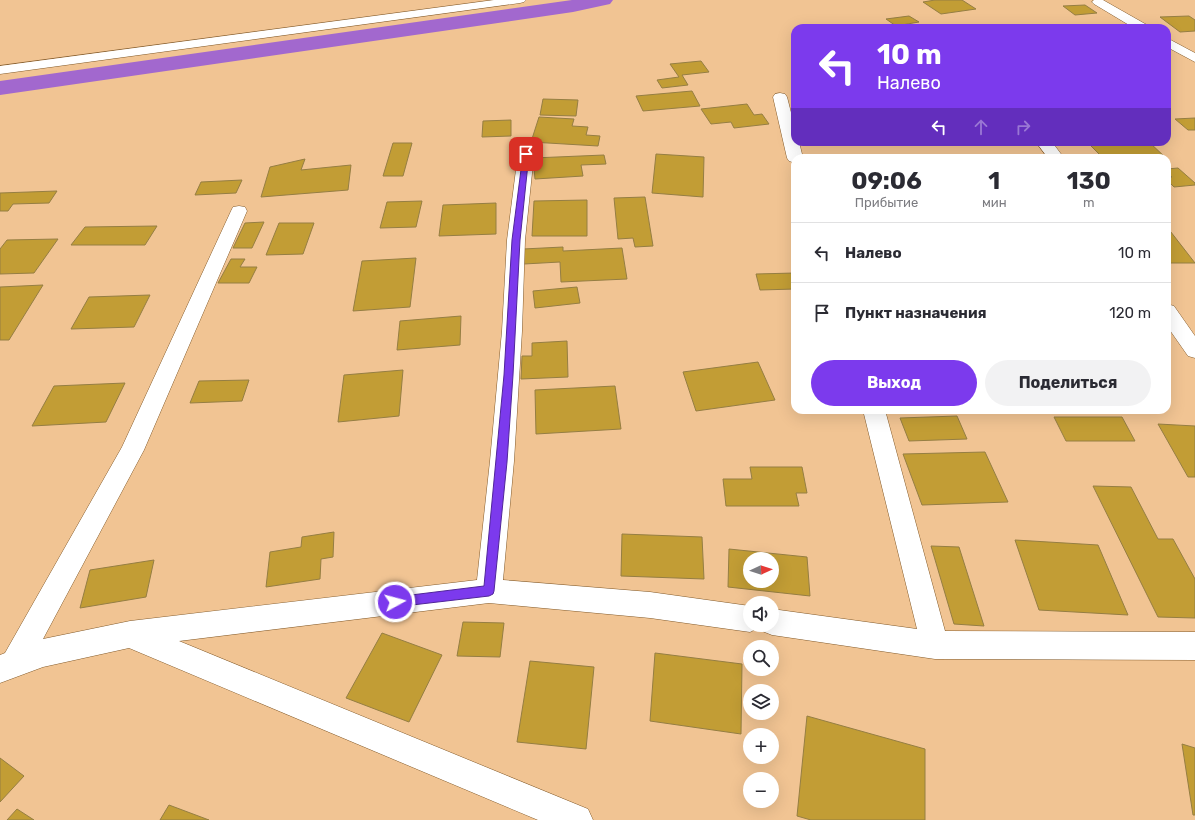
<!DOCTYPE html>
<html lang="ru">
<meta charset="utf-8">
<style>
:root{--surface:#fff;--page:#f2f2f3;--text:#2b2b33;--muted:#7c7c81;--line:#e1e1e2;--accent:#7c3aed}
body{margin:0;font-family:Rubik,sans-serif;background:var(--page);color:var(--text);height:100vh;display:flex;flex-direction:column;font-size:15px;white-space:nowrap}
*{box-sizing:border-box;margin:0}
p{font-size:13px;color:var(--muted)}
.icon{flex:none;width:22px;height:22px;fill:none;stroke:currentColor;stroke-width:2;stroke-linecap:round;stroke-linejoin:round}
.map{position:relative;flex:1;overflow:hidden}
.details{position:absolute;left:791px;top:154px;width:380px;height:260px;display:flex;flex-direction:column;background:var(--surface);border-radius:12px;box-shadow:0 4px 16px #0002}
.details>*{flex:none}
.hud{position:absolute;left:791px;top:24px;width:380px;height:122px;border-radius:12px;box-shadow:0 4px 16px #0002;background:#7c3aed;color:#fff;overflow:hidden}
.needle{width:26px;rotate:87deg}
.controls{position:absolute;left:743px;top:552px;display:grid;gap:8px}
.controls a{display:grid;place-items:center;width:36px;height:36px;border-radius:50%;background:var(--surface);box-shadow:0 4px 16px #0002;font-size:20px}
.pin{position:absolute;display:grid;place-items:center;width:34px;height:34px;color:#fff;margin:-17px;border-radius:8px;box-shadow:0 2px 6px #0006}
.me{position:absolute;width:44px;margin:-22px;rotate:83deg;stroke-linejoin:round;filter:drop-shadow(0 0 3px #0008)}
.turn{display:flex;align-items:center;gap:14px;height:84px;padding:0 20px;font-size:18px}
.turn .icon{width:52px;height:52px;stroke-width:2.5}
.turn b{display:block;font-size:28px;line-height:34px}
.lanes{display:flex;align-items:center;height:38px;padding:0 20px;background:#0003;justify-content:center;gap:20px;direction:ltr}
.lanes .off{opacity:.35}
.eta{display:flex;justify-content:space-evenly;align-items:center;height:68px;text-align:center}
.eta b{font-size:24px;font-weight:700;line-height:28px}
.button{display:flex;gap:8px;margin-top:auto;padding:8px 20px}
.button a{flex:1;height:46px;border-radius:24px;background:var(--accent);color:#fff;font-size:16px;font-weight:700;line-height:46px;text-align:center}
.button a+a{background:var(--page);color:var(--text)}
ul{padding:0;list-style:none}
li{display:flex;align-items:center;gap:12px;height:60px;padding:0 20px;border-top:1px solid var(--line)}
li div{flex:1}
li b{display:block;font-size:15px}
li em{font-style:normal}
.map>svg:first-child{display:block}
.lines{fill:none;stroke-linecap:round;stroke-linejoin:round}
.canal{fill:#a268ce;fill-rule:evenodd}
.building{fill:#c29d35;stroke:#957e43;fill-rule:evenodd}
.minor-casing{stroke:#835b2b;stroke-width:1}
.minor{fill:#fff;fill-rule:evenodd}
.route{fill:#7c3aed;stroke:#51269a}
</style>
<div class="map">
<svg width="1195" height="820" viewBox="0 0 1195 820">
<rect width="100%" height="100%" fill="#f1c493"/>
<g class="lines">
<polygon class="canal" points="572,0 613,0 610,4 573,12 0,95 0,81"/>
</g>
<g class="building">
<polygon points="935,0 962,0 976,9 941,14 923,2"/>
<polygon points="1085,5 1097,13 1075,15 1063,6"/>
<polygon points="909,16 919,22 896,26 886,19"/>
<polygon points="1189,16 1195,20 1195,31 1180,32 1160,17"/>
<polygon points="701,61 709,72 682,75 688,85 662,88 657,80 679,77 670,64"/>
<polygon points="692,91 700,106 643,111 636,96"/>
<polygon points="543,99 578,100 576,116 540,115"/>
<polygon points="747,104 754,115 762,114 769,124 734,128 731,122 711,124 701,109"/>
<polygon points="539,117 574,119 572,126 588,127 586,135 600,136 598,146 531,142"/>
<polygon points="1195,118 1195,130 1188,130 1175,119"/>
<polygon points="511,120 511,136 482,137 483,121"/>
<polygon points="1130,142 1149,142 1166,158 1103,158 1089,144"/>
<polygon points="393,143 412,143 403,176 383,176"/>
<polygon points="656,154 704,157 703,197 652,193"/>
<polygon points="604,155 606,164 581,165 583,176 535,179 533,158"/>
<polygon points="305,159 301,170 351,165 348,190 261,197 270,167"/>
<polygon points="1178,168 1195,183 1195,185 1174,187 1167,180 1167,177 1172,177 1167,173 1167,169"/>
<polygon points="242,180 236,193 195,195 201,182"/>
<polygon points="57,191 49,203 13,204 8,211 0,211 0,193"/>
<polygon points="645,197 653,246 635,247 633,238 618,239 614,198"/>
<polygon points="587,200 587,236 532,236 534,201"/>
<polygon points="422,201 416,227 380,228 387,202"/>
<polygon points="496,203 496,234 439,236 443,205"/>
<polygon points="264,222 252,248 233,248 245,223"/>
<polygon points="279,223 314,223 303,254 266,255"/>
<polygon points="157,226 145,245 71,245 85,227"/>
<polygon points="1167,227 1195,263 1167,263"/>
<polygon points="58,239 34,273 0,274 0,249 7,240"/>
<polygon points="563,247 563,251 622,248 627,279 561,282 560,262 524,264 523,249"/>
<polygon points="416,258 410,307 353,311 362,261"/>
<polygon points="231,259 245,259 240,267 257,267 249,283 218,283"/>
<polygon points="795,273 795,289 760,290 756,274"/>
<polygon points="43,285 9,340 0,340 0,287"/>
<polygon points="577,287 580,303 535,308 533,291"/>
<polygon points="150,295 134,327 71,329 89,297"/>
<polygon points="461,316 460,345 397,350 400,321"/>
<polygon points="567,341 568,377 521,379 522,356 532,356 532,343"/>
<polygon points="758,362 775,400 696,411 683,372"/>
<polygon points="403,370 399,416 338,422 344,375"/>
<polygon points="249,380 242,401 190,403 199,381"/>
<polygon points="125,383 106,422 32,426 54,386"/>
<polygon points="615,386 621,429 536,434 535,390"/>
<polygon points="957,416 967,439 909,441 900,418"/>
<polygon points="1054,417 1122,417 1135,441 1066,441"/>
<polygon points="1158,424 1195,426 1195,477 1188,477"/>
<polygon points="985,452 1008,502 922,505 903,454"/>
<polygon points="750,467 802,467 807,493 796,493 799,506 726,506 723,479 752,479"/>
<polygon points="1093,486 1131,487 1158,539 1173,539 1195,579 1195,618 1158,617"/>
<polygon points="334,532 333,557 321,559 320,579 266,587 270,552 301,547 302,537"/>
<polygon points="622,534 702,537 704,579 621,576"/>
<polygon points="1015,540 1098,545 1128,615 1039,610"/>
<polygon points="931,546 959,547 984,626 954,624"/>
<path d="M729,549l78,8 3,39 -82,-9zM750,559h22v22h-22z"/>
<polygon points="154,560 146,597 80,608 90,570"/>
<polygon points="463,622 504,623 500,657 457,656"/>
<polygon points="382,633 442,655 409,722 346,698"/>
<polygon points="655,653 742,664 741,734 650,721"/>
<polygon points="530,661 594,667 586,749 517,742"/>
<polygon points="807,716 925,749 925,820 811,820 797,816"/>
<polygon points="1182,744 1195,748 1195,815 1193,815"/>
<polygon points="0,758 24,776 0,802"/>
<polygon points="169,805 209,820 160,820"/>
<polygon points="17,809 34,820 7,820"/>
</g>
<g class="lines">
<g class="minor-casing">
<g id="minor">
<polygon points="494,0 526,0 524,2 520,3 0,74 0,66"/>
<polygon points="1094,0 1103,0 1147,25 1149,28 1134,28 1094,4 1092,2"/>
<polygon points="1167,38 1195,53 1195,62 1167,47"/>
<polygon points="780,93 785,94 787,97 795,128 795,142 799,142 803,158 795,158 795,163 789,161 787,158 773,97 775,94"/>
<polygon points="1036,142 1052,142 1064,158 1048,158"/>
<polygon points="526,149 531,151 534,154 525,240 522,331 514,461 503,580 650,592 750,606 750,625 772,625 772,609 917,629 863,410 885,410 945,631 1195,632 1195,660 935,659 772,635 762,631 760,627 750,632 650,618 489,603 179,641 588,809 593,820 538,820 129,648 43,667 0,683 0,655 5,653 122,447 231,211 233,207 239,206 245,207 247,211 144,450 43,639 130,621 477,580 490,461 502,331 507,240 518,154 521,151"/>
<polygon points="1167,304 1174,306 1195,336 1195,358 1188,356 1167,326"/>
</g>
</g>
<use href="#minor" class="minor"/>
</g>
<polygon class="route" points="526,152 529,154 520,240 513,375 507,462 494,591 493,594 489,596 395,607 391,606 390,602 391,598 395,597 484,586 504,375 512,240 523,154"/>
</svg>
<div class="controls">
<a><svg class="needle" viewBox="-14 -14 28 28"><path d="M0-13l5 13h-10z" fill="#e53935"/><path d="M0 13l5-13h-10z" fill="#7c7c81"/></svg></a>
<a><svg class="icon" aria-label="sound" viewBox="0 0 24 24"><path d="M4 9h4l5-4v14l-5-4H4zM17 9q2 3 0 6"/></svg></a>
<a><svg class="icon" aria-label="search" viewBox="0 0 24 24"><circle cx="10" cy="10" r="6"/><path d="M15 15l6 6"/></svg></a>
<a><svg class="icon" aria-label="layers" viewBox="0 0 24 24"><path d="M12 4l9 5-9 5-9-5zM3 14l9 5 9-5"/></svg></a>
<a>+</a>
<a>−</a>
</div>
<div class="pin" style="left:526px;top:154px;background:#d93025"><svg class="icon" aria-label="arrive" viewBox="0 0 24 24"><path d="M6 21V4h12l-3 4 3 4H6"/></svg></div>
<svg class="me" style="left:395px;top:602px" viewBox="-20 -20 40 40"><circle r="17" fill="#7c3aed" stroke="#fff" stroke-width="3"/><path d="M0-11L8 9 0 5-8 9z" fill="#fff"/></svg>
<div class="hud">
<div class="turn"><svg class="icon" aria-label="left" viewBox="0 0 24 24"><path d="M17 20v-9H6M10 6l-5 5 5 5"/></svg><div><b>10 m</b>Налево</div></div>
<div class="lanes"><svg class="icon" aria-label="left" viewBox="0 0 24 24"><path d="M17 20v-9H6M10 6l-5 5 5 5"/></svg><svg class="icon off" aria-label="ahead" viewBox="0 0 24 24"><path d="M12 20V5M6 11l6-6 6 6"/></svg><svg class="icon off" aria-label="right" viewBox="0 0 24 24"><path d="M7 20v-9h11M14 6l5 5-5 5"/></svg></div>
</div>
<section class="details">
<div class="eta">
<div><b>09:06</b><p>Прибытие</p></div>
<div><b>1</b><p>мин</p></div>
<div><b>130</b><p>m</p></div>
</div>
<ul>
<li><svg class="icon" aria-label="left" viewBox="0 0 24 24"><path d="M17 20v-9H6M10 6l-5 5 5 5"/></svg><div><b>Налево</b></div><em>10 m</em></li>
<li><svg class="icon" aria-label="arrive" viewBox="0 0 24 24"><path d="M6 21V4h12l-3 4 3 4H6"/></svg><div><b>Пункт назначения</b></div><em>120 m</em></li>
</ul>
<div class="button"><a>Выход</a><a>Поделиться</a></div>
</section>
</div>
